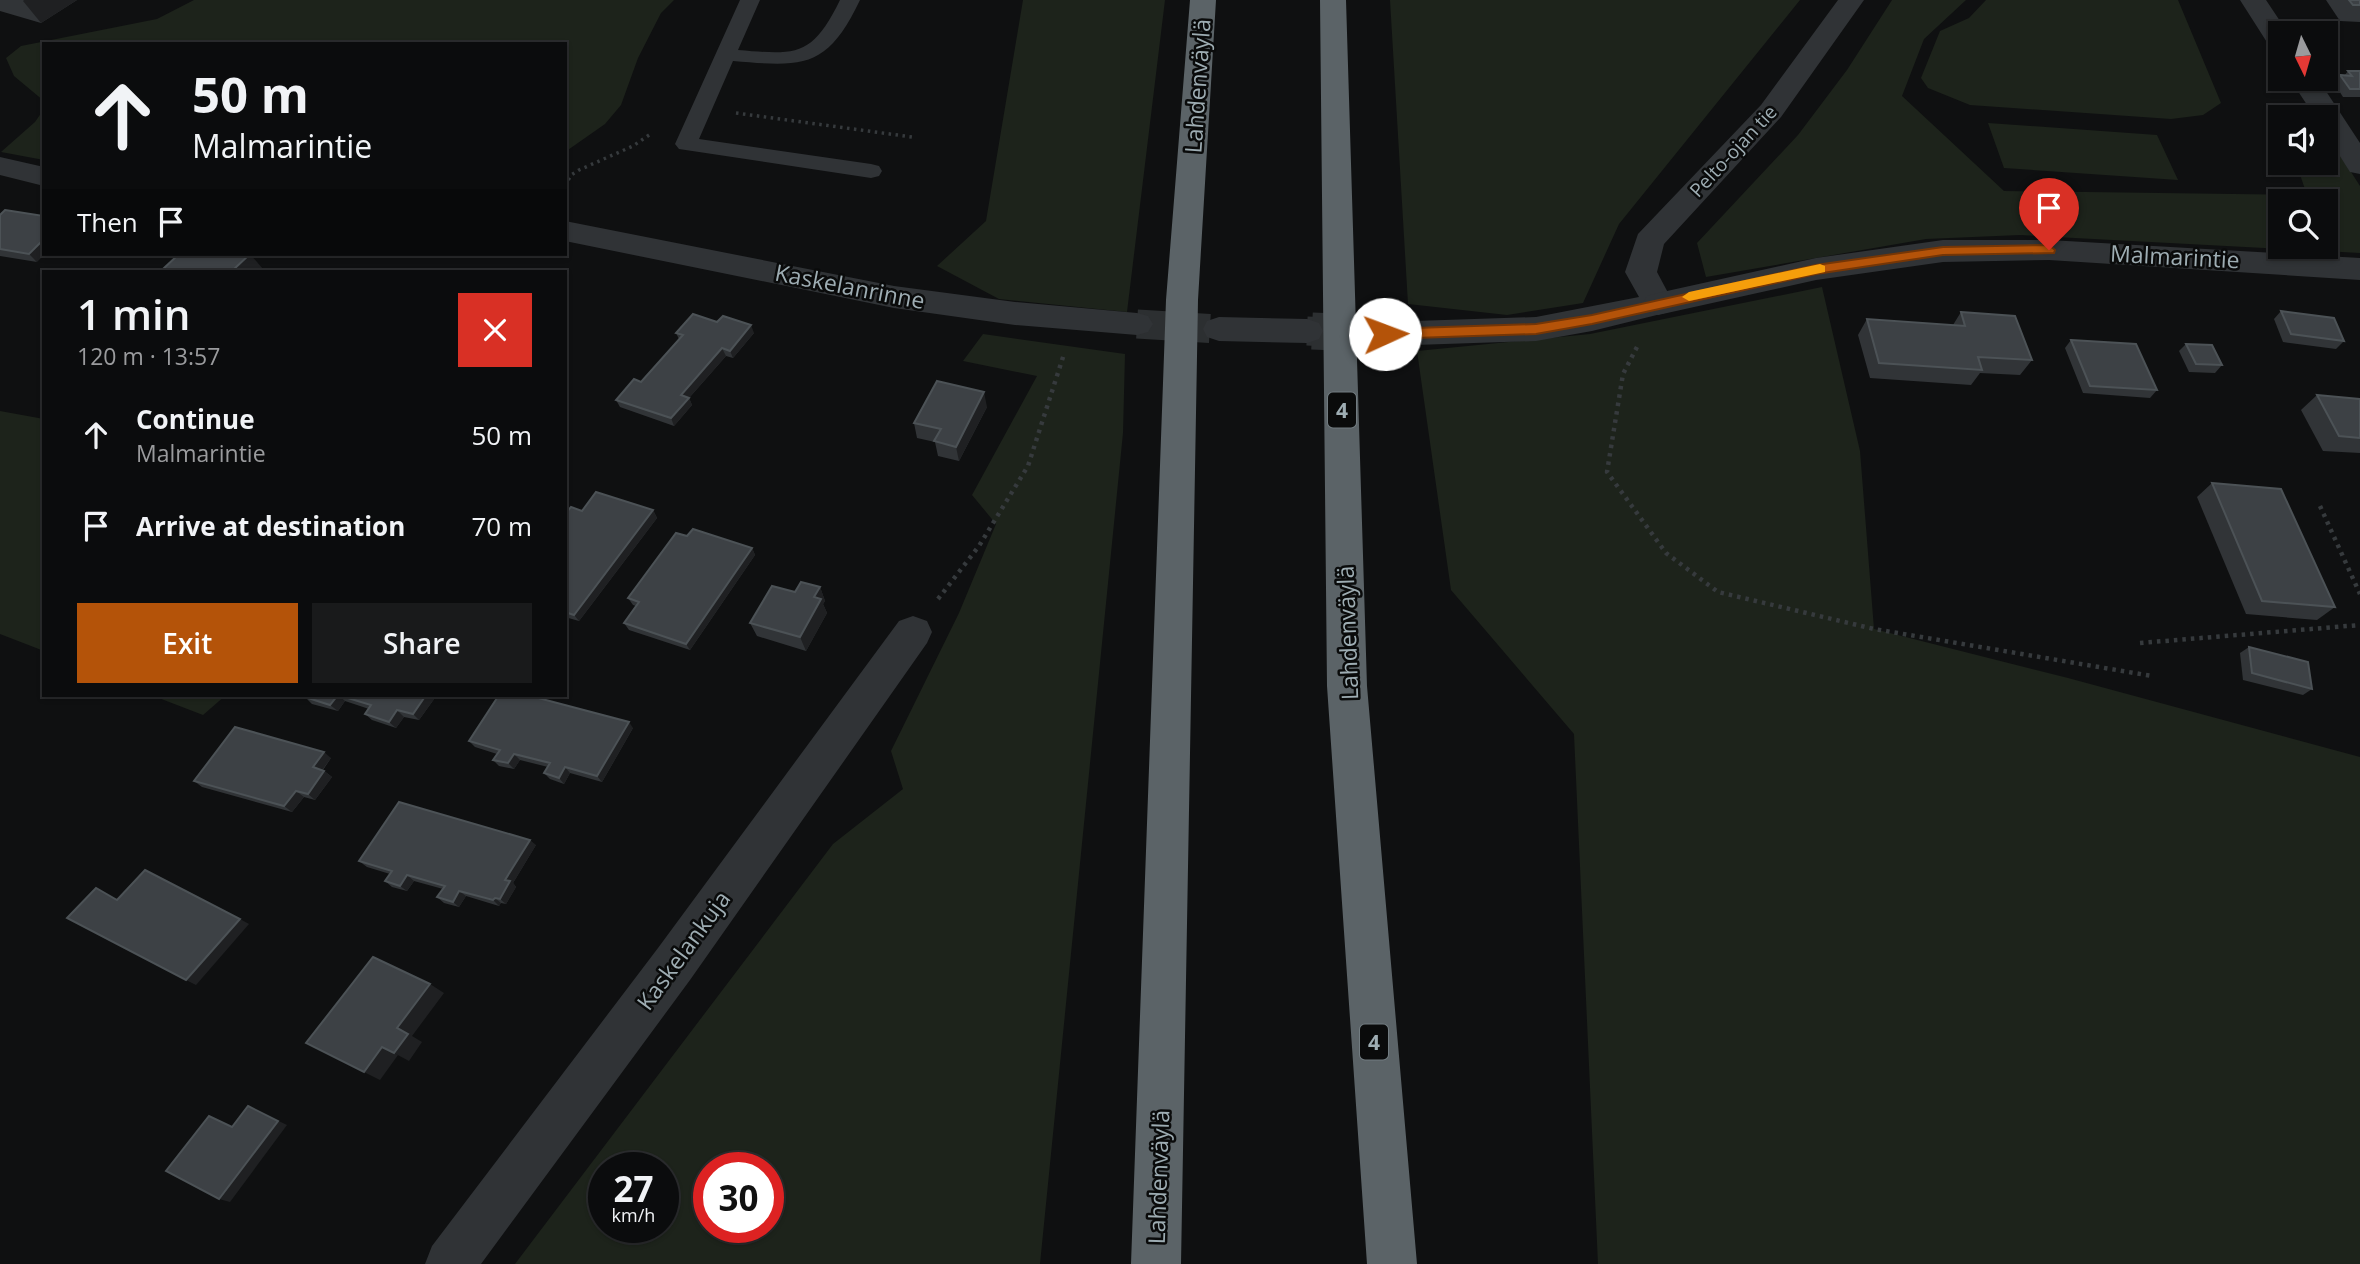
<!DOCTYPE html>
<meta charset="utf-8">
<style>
:root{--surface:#0b0c0d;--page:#191a1b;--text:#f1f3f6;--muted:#9a9b9d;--line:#2b2c2e;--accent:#b45309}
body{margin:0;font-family:"Open Sans",sans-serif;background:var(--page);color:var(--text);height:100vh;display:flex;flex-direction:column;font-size:26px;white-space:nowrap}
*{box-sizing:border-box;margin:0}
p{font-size:23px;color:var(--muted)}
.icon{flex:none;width:38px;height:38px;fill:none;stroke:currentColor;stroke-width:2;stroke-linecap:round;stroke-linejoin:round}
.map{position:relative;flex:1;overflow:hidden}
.details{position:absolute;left:42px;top:270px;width:525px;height:427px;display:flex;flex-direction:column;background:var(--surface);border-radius:0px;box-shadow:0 2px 5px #0004,0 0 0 2px var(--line)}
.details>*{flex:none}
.hud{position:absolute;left:42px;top:42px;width:525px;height:214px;border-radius:0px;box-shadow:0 2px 5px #0004,0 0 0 2px var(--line);background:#0b0c0d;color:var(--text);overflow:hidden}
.needle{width:46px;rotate:175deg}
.tools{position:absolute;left:2268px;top:21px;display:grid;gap:14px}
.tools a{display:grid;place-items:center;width:70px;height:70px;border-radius:0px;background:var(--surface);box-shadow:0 2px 5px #0004,0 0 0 2px var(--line);font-size:35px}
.speed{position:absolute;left:588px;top:1152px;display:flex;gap:14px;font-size:35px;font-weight:700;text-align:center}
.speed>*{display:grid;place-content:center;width:91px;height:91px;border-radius:50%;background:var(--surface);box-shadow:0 2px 5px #0004,0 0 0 2px var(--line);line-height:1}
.speed small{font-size:18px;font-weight:400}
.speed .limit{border:10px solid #d22;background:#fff;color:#111}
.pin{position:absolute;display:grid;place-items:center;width:60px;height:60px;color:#fff;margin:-72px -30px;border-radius:50% 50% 50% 0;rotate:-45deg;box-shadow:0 0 7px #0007}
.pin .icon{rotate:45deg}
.me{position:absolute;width:77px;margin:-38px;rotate:88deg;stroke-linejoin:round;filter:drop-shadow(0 0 5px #0008)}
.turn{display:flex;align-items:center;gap:24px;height:147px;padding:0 35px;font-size:32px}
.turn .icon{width:91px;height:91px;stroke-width:2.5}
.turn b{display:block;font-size:49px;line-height:60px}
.then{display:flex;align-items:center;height:66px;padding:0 35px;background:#0003;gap:14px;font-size:26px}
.round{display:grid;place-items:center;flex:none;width:74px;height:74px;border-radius:0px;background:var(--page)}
.head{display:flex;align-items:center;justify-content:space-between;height:119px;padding:0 35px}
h1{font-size:42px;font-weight:600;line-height:52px}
.button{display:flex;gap:14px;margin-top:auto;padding:14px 35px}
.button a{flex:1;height:80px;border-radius:0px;background:var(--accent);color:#fff;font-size:28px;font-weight:600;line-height:80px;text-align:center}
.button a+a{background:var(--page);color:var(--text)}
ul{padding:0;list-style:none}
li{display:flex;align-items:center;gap:21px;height:91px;padding:0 35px}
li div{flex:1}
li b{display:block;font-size:26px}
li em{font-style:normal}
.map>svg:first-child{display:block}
.green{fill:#1d231b;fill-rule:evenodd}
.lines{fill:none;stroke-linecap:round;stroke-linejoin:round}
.minor-tunnel-far1{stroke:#2c2f31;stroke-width:29;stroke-dasharray:29 15;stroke-linecap:butt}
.minor-tunnel{stroke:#2c2f31;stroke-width:37;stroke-dasharray:37 18;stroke-linecap:butt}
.path-far1{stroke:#363a3d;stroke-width:3.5;stroke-dasharray:2.5 4.5;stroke-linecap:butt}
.path{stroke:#363a3d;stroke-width:4.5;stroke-dasharray:3.5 5;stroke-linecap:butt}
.service{fill:#303336;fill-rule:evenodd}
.minor{fill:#303336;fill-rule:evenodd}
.tertiary{fill:#303336;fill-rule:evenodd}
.motorway{fill:#5b6367;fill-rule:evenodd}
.wall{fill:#313437}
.shaded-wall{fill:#1f2022}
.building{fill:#3d4145;stroke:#4c5256;stroke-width:2}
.route{fill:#b45309;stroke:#753606;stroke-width:2}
.slow{fill:#f59e0b}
.labels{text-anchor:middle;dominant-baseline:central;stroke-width:5;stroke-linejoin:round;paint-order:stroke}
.far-street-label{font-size:19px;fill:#9eadb3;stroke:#0a0b0b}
.shield{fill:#0a0b0b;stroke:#727c81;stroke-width:2}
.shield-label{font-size:21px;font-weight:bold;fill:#9eadb3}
.street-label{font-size:23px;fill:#9eadb3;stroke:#0a0b0b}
</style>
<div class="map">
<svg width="2360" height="1264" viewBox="0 0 2360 1264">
<rect width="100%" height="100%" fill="#0f1011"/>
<g class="green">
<polygon points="194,0 674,0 661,13 638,58 621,105 605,124 565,152 565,44 44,44 44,101 14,76 6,58 21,46 157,19"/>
<polygon points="1023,0 1165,0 1127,312 999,299 937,266 986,221"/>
<polygon points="1390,0 1800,0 1619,224 1583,303 1507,315 1408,304"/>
<path d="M1892,0h74l-42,39 -22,57 102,95 303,4 -11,-32h30v-26l2,-1 32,50v67l-340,-18 -94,4 -220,38 -9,-34 101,-108 49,-65zM2280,201h46v46h-46z"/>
<polygon points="1986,0 2178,0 2221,103 2203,115 2171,119 1970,105 1928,88 1921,78 1940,31 1969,18"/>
<polygon points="44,109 44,160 1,152 35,122"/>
<polygon points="1988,123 2157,135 2178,180 2004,168"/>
<polygon points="1822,287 1860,451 1874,629 2068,678 2360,757 2360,1264 1598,1264 1574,734 1451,590 1417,351 1590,334"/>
<path d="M983,334l142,20 -2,79 -83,831h-525l318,-420 70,-55 -12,-38 68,-138 37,-89 -24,-29 65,-119 -74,-15zM663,1167v60h-59v-60zM768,1167v60h-59v-60z"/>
<polygon points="0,411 44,419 44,651 0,634"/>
<polygon points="151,695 226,695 203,715"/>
</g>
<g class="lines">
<g class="minor-tunnel-far1">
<polyline points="1137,324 1219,329"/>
<polyline points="1307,331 1357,333"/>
</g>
<polyline class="minor-tunnel" points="1312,331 1385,334"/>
<g class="path-far1">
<polyline points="736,113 912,137"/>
<polyline points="565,186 571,175 579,170 633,146 652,133"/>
</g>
<g class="path">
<polyline points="1637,347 1623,374 1607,472 1666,553 1718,592 1874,629 2152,676"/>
<polyline points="2320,506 2360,594"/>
<polyline points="938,599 979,546 1028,466 1064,354"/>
<polyline points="2140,643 2360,625"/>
</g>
<path class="service" d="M740,0h20l-22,50c59,5 74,7 102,-50h20c-33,69 -56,67 -127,61l-34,78 172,25 8,2 3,5 -3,5 -8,2 -192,-29 -4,-5z"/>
<g class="minor">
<polygon points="1838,0 1864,0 1781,117 1664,244 1657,272 1674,304 1669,312 1592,331 1536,341 1385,346 1373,342 1369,334 1373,326 1385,322 1536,317 1639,297 1625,272 1638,234 1761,105"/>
<polygon points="2240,0 2266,0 2288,33 2280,33 2280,49 2270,47"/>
<polygon points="2290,79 2318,79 2360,143 2360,174 2350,172 2326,134 2326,117 2315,117"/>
<polygon points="0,157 44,167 44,186 0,175"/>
<polygon points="565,221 894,286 1015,302 1137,313 1148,316 1153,324 1148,332 1137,335 1015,325 894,308 565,241"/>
<polygon points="1219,317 1307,319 1319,323 1323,331 1319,339 1307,343 1219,341 1207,337 1203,329 1207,321"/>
<polygon points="913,616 927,621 932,632 927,643 690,980 481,1264 425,1264 432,1246 658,948 899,621"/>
</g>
<polygon class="tertiary" points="1943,240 2049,240 2360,258 2360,280 2049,260 1943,262 1816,280 1658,315 1647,312 1642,304 1647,296 1658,293 1816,258"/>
<g class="motorway">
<polygon points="1190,0 1216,0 1198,300 1181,1264 1131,1264 1166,300"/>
<polygon points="1320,0 1346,0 1367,686 1417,1264 1367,1264 1327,686"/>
</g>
</g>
<g class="wall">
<polygon points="0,0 77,0 41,23 0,11"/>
<polygon points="2326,0 2360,0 2360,22 2340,21"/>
<polygon points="2348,71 2360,71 2360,97 2343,97 2334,83 2340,75 2344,76"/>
<polygon points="0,215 37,262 0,256"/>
<polygon points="2281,311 2344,341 2336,349 2283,342 2274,319"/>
<polygon points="1961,312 2032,360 2020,375 1980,373 1971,385 1870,378 1858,335 1867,319 1953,325"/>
<polygon points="717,322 754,333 733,358 726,356 689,398 692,405 674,426 620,407 616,400 641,382 679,339 676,333"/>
<polygon points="2071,340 2157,390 2150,398 2083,393 2065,348"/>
<polygon points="2186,344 2222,365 2215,373 2189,372 2179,351"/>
<polygon points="2317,395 2360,399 2360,453 2323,451 2301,410"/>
<polygon points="987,407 959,461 938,456 935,442 917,438 914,423"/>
<polygon points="2212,483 2335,607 2317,620 2246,614 2197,497"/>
<polygon points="653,510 657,518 579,621 565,617 565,514"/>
<polygon points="687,536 752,548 755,555 690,650 629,630 624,623 636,606 633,605 628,598"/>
<polygon points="820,587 825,601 823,604 827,613 806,651 757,636 750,623"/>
<polygon points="2249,647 2312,689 2303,695 2243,680 2240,653"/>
<polygon points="307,695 437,695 419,720 404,717 396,728 372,720 365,714 369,709 345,701 338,711 312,704 305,697"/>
<polygon points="633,728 602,782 570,773 564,784 550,779 544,773 548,767 520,760 514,769 499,766 493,760 497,754 475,747 469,741"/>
<polygon points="331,758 323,770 332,777 315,800 304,797 292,812 202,787 194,781"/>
<polygon points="536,845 513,883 516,887 506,904 501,903 499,906 466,896 459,907 444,903 437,897 443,889 414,881 407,891 392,887 385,881 390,874 367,867 359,861"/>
</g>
<g class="shaded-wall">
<polygon points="24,0 77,0 41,23 23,1"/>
<polygon points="44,239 44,254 45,254 37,262 29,254"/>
<polygon points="250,254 263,269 260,271 232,271"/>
<polygon points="751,325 754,333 733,358 730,351"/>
<polygon points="722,348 726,356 689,398 692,405 674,426 671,418 681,395"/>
<polygon points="984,392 987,407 959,461 956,447"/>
<polygon points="653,510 657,518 579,621 574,615"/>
<polygon points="752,548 755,555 690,650 686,644"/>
<polygon points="820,587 825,601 823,604 827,613 806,651 800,637 814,597"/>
<polygon points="338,695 345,701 338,711 330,705"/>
<polygon points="426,695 437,695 419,720 413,714"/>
<polygon points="397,710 404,717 396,728 389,722"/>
<polygon points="629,722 633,728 602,782 597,776"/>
<polygon points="324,752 331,758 320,773 313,767"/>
<polygon points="514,754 520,760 514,769 508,763"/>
<polygon points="565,767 570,773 564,784 559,778"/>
<polygon points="324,771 332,777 315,800 308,794"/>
<polygon points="296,791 304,797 292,812 284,806"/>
<polygon points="530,840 536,845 513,883 516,887 506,904 500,899 505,880"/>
<polygon points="407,875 414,881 407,891 400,886"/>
<polygon points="459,891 466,896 459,907 453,902"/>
<polygon points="495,898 501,903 499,906 493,900"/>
<polygon points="240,919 249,924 196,985 186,980"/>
<polygon points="430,984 444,993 412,1036 422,1042 409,1061 394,1053 397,1028"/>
<polygon points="382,1047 398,1055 380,1080 364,1072"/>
<polygon points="248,1106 287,1125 230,1202 219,1199"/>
</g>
<g class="building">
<polygon points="2349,0 2360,0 2360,5 2353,5"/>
<polygon points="2348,71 2360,71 2360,89 2350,89 2340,75 2352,76"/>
<polygon points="5,210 44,216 44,239 29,254 0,249 0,215"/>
<polygon points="179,254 250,254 232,271 167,271 162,270"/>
<polygon points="2281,311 2334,318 2344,341 2291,334"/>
<polygon points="1961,312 2015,316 2032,360 1978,357 1982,370 1879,363 1867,319 1965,326"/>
<polygon points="693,314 717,322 723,316 751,325 730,351 722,348 681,395 689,398 671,418 616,400 634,379 641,382 683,335 676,333"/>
<polygon points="2071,340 2136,344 2157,390 2090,386"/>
<polygon points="2186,344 2212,345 2222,365 2196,364"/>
<polygon points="937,381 984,392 956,447 934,441 941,429 914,423"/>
<polygon points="2317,395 2360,399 2360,438 2339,436"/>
<polygon points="2212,483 2281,489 2335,607 2262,601"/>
<polygon points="596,492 653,510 574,615 565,612 565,514 571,507 582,511"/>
<polygon points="693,529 752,548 686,644 624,623 639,602 628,598 676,533 687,536"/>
<polygon points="801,582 820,587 814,597 821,599 800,637 750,623 772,586 795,592"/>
<polygon points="2249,647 2308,662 2312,689 2252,673"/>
<polygon points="307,695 426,695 413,714 397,710 389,722 365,714 371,705 338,695 330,705 305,697"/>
<polygon points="499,695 527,695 629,722 597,776 565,767 559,778 544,773 550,763 514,754 508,763 493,760 500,750 469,741"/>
<polygon points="235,727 324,752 313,767 324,771 308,794 296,791 284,806 194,781"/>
<polygon points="399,802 530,840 505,880 510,881 500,899 495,898 493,900 459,891 453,902 437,897 445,886 407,875 400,886 385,881 392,871 359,861"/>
<polygon points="145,870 240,919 186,980 67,918 96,888 117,900"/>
<polygon points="373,957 430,984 397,1028 408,1034 394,1053 382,1047 364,1072 306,1043"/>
<polygon points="248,1106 278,1121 219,1199 166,1171 209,1116 232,1127"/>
</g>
<polygon class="route" points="2049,245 2055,250 2054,253 1943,255 1816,274 1592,324 1536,334 1385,339 1378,334 1385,329 1536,324 1592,315 1816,265 1943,247"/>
<polygon class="slow" points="1820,264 1825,266 1825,272 1689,301 1682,297 1689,292"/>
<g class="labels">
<g class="far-street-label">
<text transform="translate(1733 151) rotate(-47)">Pelto-ojan tie</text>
</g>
<g class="shield">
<rect x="1328" y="392.5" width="28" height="35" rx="5"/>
<rect x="1360" y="1024.5" width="28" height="35" rx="5"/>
</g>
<g class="shield-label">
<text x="1342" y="410">4</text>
<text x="1374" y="1042">4</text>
</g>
<g class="street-label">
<text transform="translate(1197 86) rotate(-86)">Lahdenväylä</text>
<text transform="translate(2175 256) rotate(3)">Malmarintie</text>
<text transform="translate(850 286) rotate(11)">Kaskelanrinne</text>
<text transform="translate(1347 633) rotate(-92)">Lahdenväylä</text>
<text transform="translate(683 950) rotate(-54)">Kaskelankuja</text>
<text transform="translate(1158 1177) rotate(-88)">Lahdenväylä</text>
</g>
</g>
</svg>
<div class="tools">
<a><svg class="needle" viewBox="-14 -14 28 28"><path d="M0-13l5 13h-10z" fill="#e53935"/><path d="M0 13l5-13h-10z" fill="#9a9b9d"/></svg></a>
<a><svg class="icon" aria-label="sound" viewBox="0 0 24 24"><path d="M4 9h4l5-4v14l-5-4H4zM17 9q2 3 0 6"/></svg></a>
<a><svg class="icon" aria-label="search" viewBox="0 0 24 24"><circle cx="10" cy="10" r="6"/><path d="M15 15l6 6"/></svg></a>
</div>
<div class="speed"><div>27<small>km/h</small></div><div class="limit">30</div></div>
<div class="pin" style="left:2049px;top:250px;background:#d93025"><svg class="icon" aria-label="arrive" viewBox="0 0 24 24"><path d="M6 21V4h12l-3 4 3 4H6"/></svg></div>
<svg class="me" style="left:1385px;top:334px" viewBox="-20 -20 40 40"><circle r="19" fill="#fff"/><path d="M0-13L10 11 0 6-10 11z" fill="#b45309"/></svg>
<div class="hud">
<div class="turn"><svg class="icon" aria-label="ahead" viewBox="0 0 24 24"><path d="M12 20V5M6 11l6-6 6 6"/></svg><div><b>50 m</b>Malmarintie</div></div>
<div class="then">Then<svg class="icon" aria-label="arrive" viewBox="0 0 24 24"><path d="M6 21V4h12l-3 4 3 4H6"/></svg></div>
</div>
<section class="details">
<div class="head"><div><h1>1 min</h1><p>120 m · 13:57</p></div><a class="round" style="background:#d93025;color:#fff"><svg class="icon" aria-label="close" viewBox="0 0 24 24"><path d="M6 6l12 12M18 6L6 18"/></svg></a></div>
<ul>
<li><svg class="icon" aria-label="ahead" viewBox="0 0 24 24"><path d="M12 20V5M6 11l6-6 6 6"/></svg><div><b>Continue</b><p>Malmarintie</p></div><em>50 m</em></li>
<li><svg class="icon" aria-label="arrive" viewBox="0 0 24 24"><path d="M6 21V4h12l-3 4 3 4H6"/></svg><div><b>Arrive at destination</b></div><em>70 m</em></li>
</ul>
<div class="button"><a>Exit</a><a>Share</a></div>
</section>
</div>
